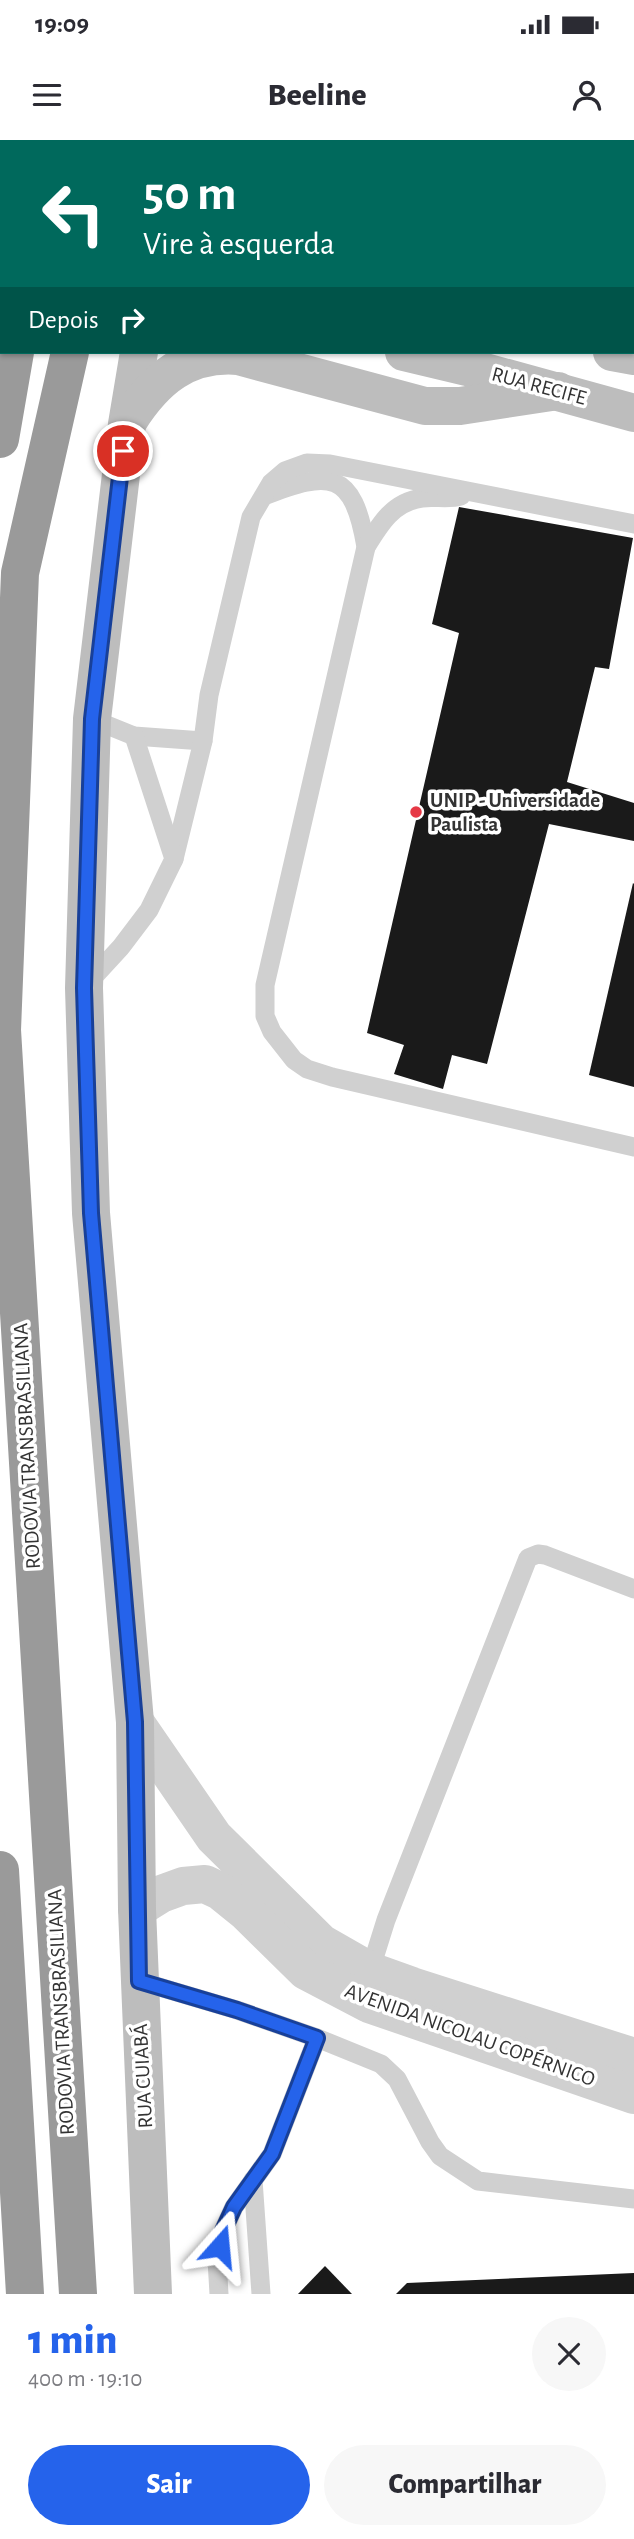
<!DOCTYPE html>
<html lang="pt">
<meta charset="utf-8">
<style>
:root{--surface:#fff;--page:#f7f7f7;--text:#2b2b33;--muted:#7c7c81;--accent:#2563eb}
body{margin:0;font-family:"Alegreya Sans",sans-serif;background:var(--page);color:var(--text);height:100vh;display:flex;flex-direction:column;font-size:26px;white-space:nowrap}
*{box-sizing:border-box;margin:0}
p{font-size:23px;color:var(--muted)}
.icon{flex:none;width:38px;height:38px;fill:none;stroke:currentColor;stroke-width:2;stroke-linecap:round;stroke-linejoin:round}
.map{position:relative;height:2154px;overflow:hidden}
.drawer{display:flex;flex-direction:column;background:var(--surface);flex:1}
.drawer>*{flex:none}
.guide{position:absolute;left:0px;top:0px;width:635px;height:214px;box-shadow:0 2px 5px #0004;background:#00695c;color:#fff;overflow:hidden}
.pin{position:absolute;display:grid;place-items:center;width:60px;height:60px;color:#fff;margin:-30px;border:4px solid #fff;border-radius:50%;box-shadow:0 2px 7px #0007}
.me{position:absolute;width:77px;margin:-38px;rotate:18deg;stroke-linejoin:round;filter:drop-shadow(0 0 5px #0008)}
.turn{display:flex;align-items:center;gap:24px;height:147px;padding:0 28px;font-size:32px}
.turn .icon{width:91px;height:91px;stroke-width:2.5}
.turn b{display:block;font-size:49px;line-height:60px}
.then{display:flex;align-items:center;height:66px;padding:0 28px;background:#0003;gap:14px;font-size:26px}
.round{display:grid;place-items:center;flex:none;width:74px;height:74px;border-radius:37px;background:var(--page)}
.headline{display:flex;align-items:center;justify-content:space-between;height:119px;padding:0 28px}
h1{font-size:42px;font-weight:800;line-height:52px;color:var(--accent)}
.button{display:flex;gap:14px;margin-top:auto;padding:14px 28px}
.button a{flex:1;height:80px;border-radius:42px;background:var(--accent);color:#fff;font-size:28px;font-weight:800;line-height:80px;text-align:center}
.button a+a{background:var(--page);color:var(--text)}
.status{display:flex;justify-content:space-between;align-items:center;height:49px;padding:0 35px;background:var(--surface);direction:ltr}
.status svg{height:19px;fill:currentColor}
header{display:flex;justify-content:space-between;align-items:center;height:91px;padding:0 28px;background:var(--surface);font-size:32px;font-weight:800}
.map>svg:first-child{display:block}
.building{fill:#1a1a1a}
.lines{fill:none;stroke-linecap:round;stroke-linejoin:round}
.secondary-tunnel{stroke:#d6d6d6;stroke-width:38;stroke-dasharray:38 19;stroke-linecap:butt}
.lane{stroke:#d0d0d0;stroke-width:19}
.street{stroke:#d0d0d0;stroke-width:38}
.secondary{stroke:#bdbdbd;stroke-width:38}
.highway{stroke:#9a9a9a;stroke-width:38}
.route-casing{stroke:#184099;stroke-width:18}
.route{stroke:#2563eb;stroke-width:12}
.poi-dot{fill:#e63946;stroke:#fff;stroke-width:2.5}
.labels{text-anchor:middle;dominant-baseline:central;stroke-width:7;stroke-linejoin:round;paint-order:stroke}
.street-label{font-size:21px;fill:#333;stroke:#fff}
.poi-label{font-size:21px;font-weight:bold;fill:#333;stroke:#fff;text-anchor:start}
</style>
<div class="status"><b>19:09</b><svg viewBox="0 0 49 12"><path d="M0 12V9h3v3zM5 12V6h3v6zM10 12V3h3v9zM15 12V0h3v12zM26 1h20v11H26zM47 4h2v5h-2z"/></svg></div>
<header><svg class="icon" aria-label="menu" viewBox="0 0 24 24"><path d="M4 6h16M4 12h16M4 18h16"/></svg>Beeline<svg class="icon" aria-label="person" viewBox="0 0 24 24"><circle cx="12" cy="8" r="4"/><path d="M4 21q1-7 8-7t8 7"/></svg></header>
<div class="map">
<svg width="634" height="2154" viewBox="0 0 634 2154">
<rect width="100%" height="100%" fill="#fff"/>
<g class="building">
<polygon points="459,367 633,398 609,529 595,527 567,642 634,663 634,701 549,684 487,924 452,915 443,949 394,934 404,905 367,893 459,493 432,484"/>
<polygon points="633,743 634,744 634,947 589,935"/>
<polygon points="325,2126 352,2154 298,2154"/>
<polygon points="634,2133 634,2154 396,2154 407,2143"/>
</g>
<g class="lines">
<g class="secondary-tunnel">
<polyline points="0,80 2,80"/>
<polyline points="0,116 2,116"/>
</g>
<g class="lane">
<path d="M264,356c66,-26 89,-26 102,51l-101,438v31l7,16 22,28 13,9 25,8 302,70"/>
<path d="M366,407c14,-23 27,-45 56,-49 13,-2 26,2 39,-2"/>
<polyline points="92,579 134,596 203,601"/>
<polyline points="174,719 203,601 209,555 251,377 271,343 285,331 307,323 330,324 634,384"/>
<polyline points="87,844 121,807 149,770 174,719 134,596"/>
<polyline points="370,1831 386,1780 528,1418 538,1414 545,1415 634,1449"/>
<polyline points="139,1841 237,1870 317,1898 381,1924 397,1939 430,2002 440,2016 478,2041 634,2059"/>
<polyline points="253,2040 261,2154"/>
<polyline points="219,2154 217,2120 223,2091 234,2067 272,2014 317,1898"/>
</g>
<g class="street">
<polyline points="634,172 634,170"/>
<polyline points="135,1582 214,1697 321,1803 370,1831 412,1846 634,1917"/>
<polyline points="137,1769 161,1754 183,1746 205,1744 220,1751 246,1772 306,1831 369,1864 634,1955"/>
</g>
<g class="secondary">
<polyline points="184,0 185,2"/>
<polyline points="139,212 127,284 92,579 84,848 91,1073 135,1582 137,1769 153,2154"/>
<polyline points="404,212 467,227 634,273"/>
<polyline points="612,212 634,216"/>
<path d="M129,280c26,-41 58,-68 109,-64l187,50h35l98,-15"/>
</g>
<g class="highway">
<polyline points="59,2 60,0"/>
<polyline points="118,2 118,0"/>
<polyline points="70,212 20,433 2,890 78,2154"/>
<polyline points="0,299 15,212"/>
<polyline points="0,1730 25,2154"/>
</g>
</g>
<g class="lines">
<g class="route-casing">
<polyline id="route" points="123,311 92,579 84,848 91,1073 135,1582 139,1841 237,1870 317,1898 272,2014 234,2067 223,2091 220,2106"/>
</g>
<use href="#route" class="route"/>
</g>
<circle class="poi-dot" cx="416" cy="672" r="7"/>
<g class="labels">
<g class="street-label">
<text transform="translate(539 246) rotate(15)">RUA RECIFE</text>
<text transform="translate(27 1306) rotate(-93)">RODOVIA TRANSBRASILIANA</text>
<text transform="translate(61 1872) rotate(-93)">RODOVIA TRANSBRASILIANA</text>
<text transform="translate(470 1895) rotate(20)">AVENIDA NICOLAU COPÉRNICO</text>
<text transform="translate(143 1936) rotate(-93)">RUA CUIABÁ</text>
</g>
<g class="poi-label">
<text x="430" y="660">UNIP - Universidade<tspan x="430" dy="24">Paulista</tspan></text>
</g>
</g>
</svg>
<div class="pin" style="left:123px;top:311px;background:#d93025"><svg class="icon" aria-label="arrive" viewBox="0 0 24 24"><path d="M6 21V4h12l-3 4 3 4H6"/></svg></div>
<svg class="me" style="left:220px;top:2106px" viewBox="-20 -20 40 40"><path d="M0-17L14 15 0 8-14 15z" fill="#2563eb" stroke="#fff" stroke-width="4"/></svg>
<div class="guide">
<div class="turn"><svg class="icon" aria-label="left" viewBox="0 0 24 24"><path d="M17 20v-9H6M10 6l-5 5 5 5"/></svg><div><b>50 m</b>Vire à esquerda</div></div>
<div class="then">Depois<svg class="icon" aria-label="right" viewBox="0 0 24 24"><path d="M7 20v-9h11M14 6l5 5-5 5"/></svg></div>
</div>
</div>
<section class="drawer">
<div class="headline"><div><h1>1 min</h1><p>400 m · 19:10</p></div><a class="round"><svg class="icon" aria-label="close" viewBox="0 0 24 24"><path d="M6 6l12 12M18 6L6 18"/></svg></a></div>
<div class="button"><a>Sair</a><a>Compartilhar</a></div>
</section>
